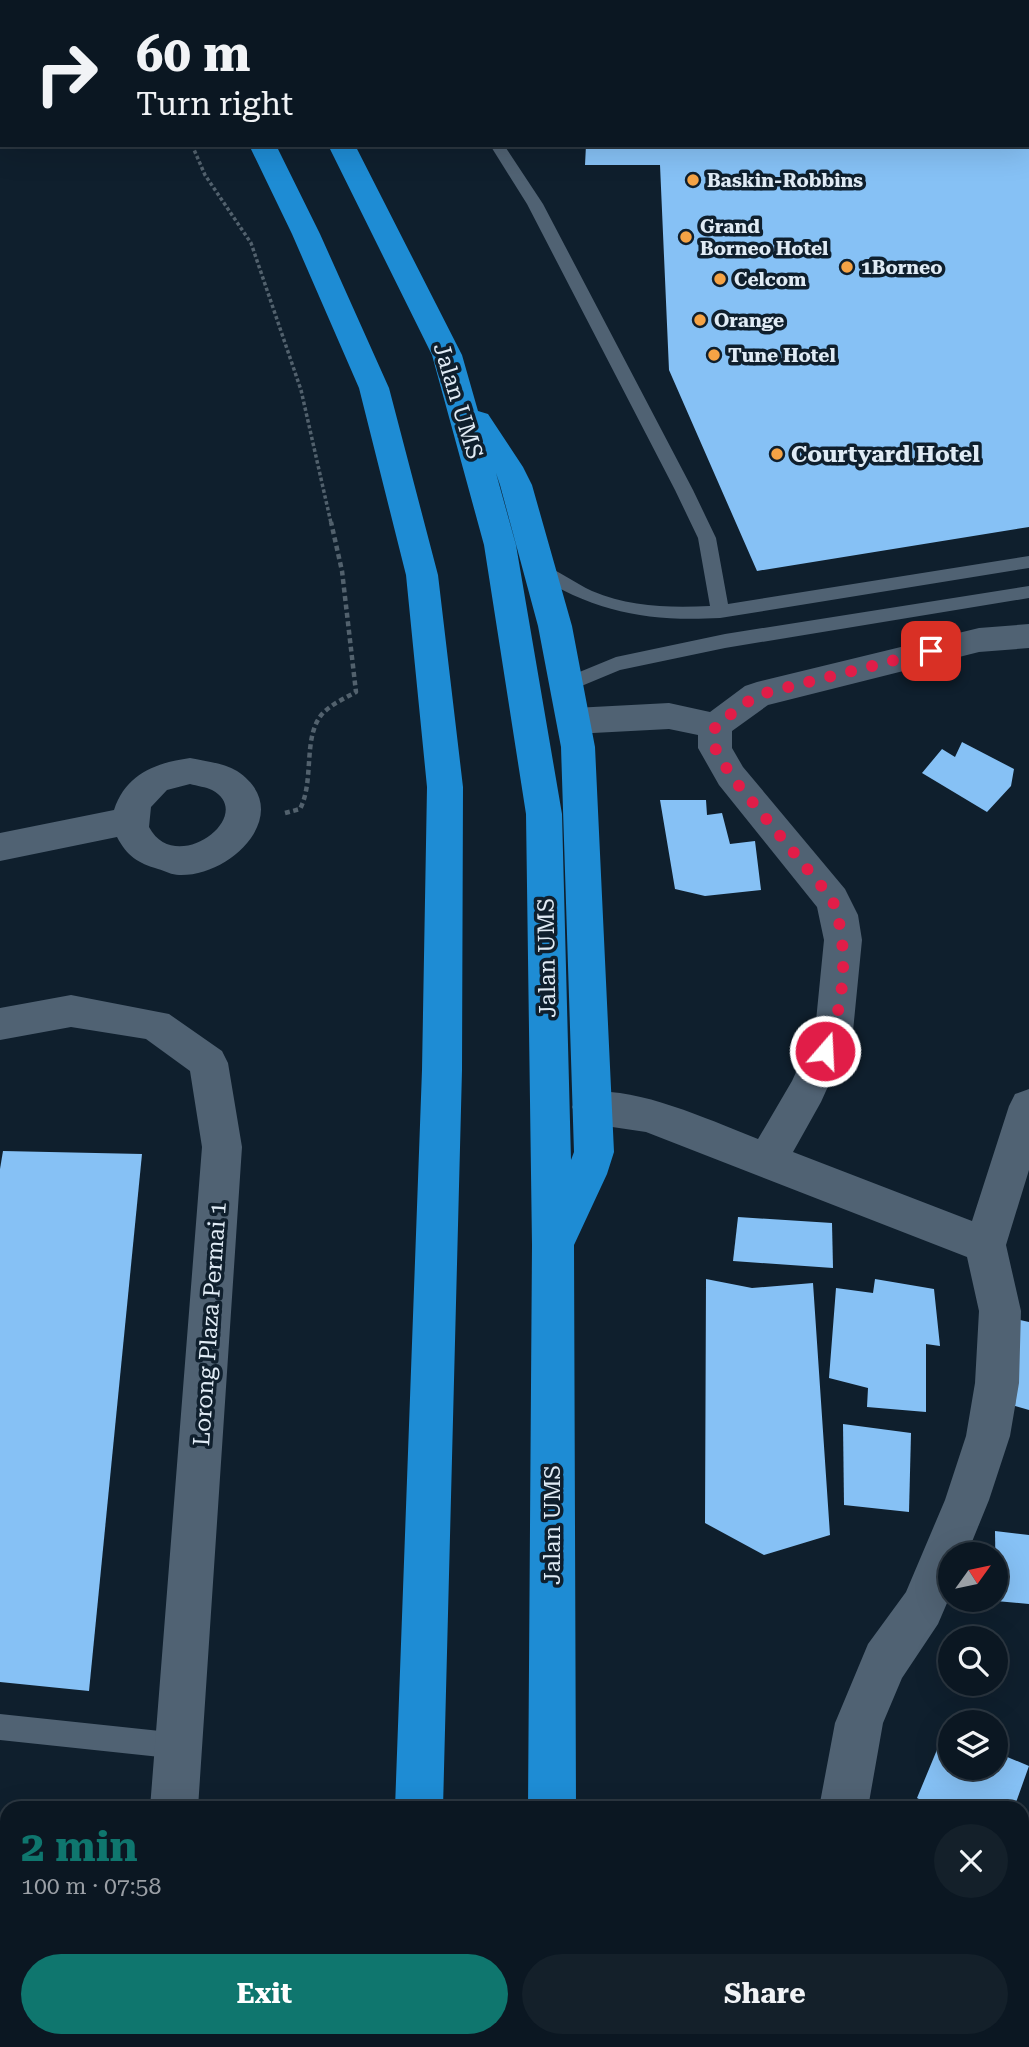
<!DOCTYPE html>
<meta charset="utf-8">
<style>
:root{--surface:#0b1722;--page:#14202a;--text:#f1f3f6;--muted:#9a9fa5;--line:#2b3640;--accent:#0f766e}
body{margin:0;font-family:"Roboto Serif",serif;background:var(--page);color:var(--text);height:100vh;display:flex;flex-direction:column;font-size:26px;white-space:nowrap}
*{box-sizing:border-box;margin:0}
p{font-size:23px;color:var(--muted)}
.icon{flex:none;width:38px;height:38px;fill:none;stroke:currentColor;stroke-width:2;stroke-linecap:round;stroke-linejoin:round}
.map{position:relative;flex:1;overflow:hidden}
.panel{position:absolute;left:0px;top:1801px;width:1029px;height:247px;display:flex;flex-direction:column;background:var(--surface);border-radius:21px 21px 0 0;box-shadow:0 7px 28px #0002,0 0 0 2px var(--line)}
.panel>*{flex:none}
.hud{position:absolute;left:0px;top:0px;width:1029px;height:147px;box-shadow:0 7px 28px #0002,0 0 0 2px var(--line);background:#0b1722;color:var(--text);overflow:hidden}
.needle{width:46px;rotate:57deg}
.buttons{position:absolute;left:938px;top:1542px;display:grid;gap:14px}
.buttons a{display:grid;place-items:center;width:70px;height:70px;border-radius:50%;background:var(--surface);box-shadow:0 7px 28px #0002,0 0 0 2px var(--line);font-size:35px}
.pin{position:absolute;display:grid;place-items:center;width:60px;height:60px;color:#fff;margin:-30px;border-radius:14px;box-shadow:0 4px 10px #0006}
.me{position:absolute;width:77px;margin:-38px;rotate:19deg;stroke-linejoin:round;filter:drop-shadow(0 0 5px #0008)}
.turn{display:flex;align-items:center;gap:24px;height:147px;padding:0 21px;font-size:32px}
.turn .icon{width:91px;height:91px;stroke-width:2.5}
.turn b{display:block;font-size:49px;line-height:60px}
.round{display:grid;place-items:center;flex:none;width:74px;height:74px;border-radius:37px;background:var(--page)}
.headline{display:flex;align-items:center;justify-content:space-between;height:119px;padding:0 21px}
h1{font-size:42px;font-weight:700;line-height:52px;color:var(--accent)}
.cta{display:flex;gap:14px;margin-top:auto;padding:14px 21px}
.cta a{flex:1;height:80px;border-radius:42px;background:var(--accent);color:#fff;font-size:28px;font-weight:700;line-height:80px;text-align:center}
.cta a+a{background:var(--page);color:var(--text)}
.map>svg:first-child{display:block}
.building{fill:#86c1f5}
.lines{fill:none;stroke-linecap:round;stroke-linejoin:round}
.path-far1{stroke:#52616d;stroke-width:3.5;stroke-dasharray:3.5 2.5;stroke-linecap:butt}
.path{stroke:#52616d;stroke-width:4.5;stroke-dasharray:5 3.5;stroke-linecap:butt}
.service{fill:#506273;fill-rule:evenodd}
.minor{fill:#506273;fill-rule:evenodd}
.trunk{fill:#1e8cd4;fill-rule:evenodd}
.route{stroke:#e11d48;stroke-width:12;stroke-dasharray:0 21.6}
.poi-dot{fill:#f5a345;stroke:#0f1f2d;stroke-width:2.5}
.labels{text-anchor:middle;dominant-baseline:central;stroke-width:7;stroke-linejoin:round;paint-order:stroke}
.far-poi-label{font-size:19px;font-weight:bold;fill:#e0ebf5;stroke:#0f1f2d;text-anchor:start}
.street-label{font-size:23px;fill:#e0ebf5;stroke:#0f1f2d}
.poi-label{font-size:23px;font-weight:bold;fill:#e0ebf5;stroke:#0f1f2d;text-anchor:start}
</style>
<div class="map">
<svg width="1029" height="2047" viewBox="0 0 1029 2047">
<rect width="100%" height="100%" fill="#0f1f2d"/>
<g class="building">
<polygon points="586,145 1029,145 1029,527 757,571 669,370 660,165 585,165"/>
<polygon points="962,742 1014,769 1011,786 987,812 922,773 942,749 955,757"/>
<polygon points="660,800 706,800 707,815 722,813 730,844 755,841 761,890 705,896 675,889"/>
<polygon points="3,1151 142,1154 89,1691 0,1682 0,1169"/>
<polygon points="738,1217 832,1223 833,1268 733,1261"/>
<polygon points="706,1279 752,1288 813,1283 830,1535 764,1555 705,1523"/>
<polygon points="875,1279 934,1289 940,1346 926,1344 926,1412 867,1407 868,1388 829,1378 836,1288 873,1293"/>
<polygon points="1020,1320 1029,1322 1029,1410 1015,1406"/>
<polygon points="843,1424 911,1433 909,1512 844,1505"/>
<polygon points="995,1531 1029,1535 1029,1604 996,1601"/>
<polygon points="951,1716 963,1722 950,1722 950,1768 996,1768 996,1739 1003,1742 1000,1754 1029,1766 1014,1808 936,1808 917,1798"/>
<polygon points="0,1848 7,1848 7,2040 43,2040 42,2047 0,2047"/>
</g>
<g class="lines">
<g class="path-far1">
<polyline points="55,0 57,2"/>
<polyline points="192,145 205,175 251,243 301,390 331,523"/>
</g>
<path class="path" d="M285,813l15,-4c15,-29 2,-73 23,-96 9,-9 22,-15 33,-21l-14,-121 -11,-49"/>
<g class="service">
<polygon points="382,0 396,0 397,2 383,2"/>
<polygon points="401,0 417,0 419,2 402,2"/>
<path d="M490,145h14l39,59 150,286 23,48 12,66 301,-48v12l-309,50c-74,4 -123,-6 -187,-44l-3,-4 3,-4 6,-2c19,5 35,19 53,27 38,16 78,17 118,15l-12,-68 -23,-48 -148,-286z"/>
<polygon points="1029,586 1029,598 725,648 620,670 567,692 560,690 558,685 560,680 616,657 725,634"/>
<polygon points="0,1714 179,1733 188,1737 192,1746 188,1755 179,1759 0,1740"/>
</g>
<g class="minor">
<path d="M1029,624v24l-50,4 -211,53 -36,26v17l11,19 102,122 13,26 4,25 -9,91 -32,71 -28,50 179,69 37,-115 6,-12 14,-5v81l-23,75 15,66 -2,72 -9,53 -21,64 -22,54h-17v42l-12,28 -36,54 -19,45 -15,85h-49l16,-85 33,-79 38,-52 39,-92 21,-64 9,-53 4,-72 -12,-54 -321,-125 -54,-8 -14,-5 -6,-12 6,-12c44,-16 136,27 180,44l34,-58 23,-50 9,-91 -7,-33 -98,-122 -21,-37v-13l-29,-6 -95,5 -12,-4 -5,-9 5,-9 12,-4 95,-5 41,9 35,-26 12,-4 222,-54z"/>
<path d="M190,758c14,3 34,5 47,13 60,40 -5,106 -58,104 -7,0 -14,-4 -21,-6 -20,-6 -31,-13 -41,-32l-117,24v-28l114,-23c12,-36 41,-47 76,-52zM190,784c7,2 16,3 22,6 46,25 -36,88 -63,37l2,-20 16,-17z"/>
<polygon points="71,995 169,1014 222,1051 228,1063 242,1147 198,1808 150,1808 202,1147 190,1071 146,1039 71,1027 0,1040 0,1008"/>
<rect x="128" y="2040" width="52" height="7"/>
<rect x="786" y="2040" width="52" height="7"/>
</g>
<g class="trunk">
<polygon points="151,0 175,0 176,2 151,2"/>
<polygon points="232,0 256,0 257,2 232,2"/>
<polygon points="249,145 276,145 320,234 389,388 438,575 463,787 462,1070 443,1808 395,1808 422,1070 427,787 406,575 359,388 292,234"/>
<path d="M328,145h27l107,210 16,56 10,3 35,53 9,18 40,141 23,121 19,405 -7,22 -33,71 2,563h-48l4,-563 -6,-431 -42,-269 -52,-190zM496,473l4,12 38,141 23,121 13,405 -3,8 -9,-346 -46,-269z"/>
<polygon points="384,2040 436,2040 435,2047 383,2047"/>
<rect x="525" y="2040" width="52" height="7"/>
</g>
</g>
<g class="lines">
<path class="route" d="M825,1051c20,-44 25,-107 7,-152l-101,-123 -16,-28v-22l42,-31 174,-44"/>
</g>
<g class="poi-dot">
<circle cx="693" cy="180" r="7"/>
<circle cx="686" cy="237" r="7"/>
<circle cx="847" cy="267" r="7"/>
<circle cx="720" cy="279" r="7"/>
<circle cx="700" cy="320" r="7"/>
<circle cx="714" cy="355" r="7"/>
<circle cx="777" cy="454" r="7"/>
</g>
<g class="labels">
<g class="far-poi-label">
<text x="707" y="180">Baskin-Robbins</text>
<text x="700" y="226">Grand<tspan x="700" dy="22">Borneo Hotel</tspan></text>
<text x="861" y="267">1Borneo</text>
<text x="734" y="279">Celcom</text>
<text x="714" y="320">Orange</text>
<text x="728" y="355">Tune Hotel</text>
</g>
<g class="street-label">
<text transform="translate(458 401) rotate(73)">Jalan UMS</text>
<text transform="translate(547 958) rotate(-91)">Jalan UMS</text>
<text transform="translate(210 1324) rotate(-86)">Lorong Plaza Permai 1</text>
<text transform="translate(552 1525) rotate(-90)">Jalan UMS</text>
</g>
<g class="poi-label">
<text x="791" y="454">Courtyard Hotel</text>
</g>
</g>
</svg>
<div class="buttons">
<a><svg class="needle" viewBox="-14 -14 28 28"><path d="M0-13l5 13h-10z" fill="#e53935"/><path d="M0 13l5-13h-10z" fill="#9a9fa5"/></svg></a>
<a><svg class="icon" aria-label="search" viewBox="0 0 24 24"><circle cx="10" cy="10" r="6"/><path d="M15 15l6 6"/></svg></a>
<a><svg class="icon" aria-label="layers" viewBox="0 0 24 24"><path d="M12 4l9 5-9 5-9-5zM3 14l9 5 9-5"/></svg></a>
</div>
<div class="pin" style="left:931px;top:651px;background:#d93025"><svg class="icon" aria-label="arrive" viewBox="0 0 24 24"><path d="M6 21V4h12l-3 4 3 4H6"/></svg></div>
<svg class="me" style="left:825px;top:1051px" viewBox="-20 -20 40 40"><circle r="17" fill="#e11d48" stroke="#fff" stroke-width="3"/><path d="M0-11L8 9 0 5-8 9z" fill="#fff"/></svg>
<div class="hud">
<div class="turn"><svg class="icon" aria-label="right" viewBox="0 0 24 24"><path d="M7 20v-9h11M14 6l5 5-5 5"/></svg><div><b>60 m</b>Turn right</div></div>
</div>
<section class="panel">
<div class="headline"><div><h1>2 min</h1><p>100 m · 07:58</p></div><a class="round"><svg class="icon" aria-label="close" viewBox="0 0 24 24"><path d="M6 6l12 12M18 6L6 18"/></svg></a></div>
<div class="cta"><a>Exit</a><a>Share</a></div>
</section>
</div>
